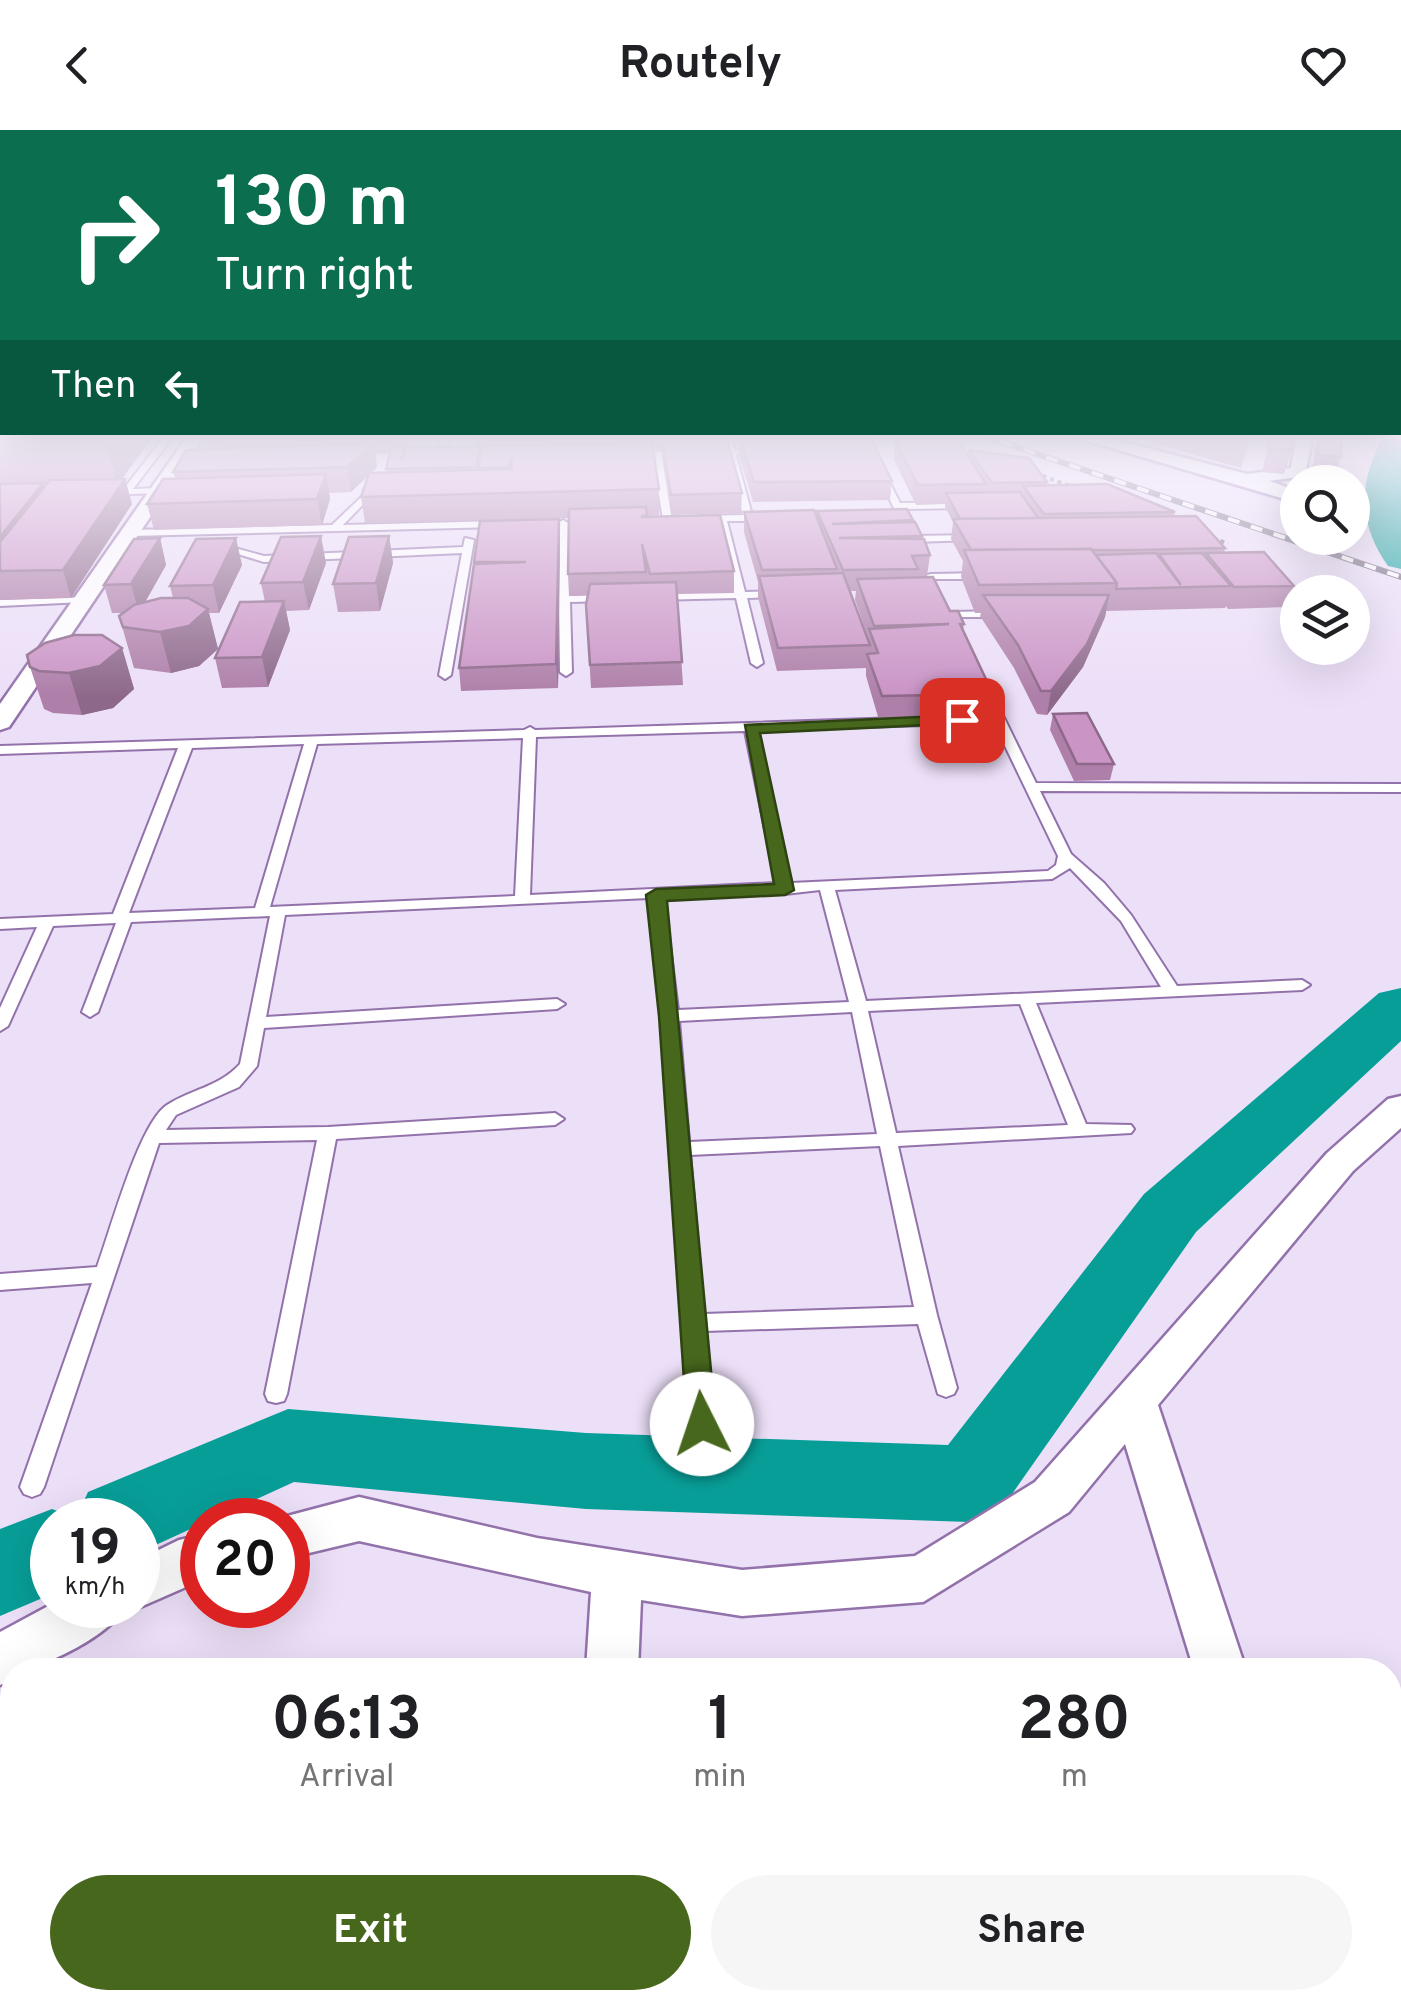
<!DOCTYPE html>
<style>
:root{--surface:#fff;--page:#f6f6f6;--text:#202124;--muted:#757577;--accent:#47671c}
body{margin:0;font-family:Overpass,sans-serif;background:var(--page);color:var(--text);height:100vh;display:flex;flex-direction:column;font-size:38px;white-space:nowrap}
*{box-sizing:border-box;margin:0}
p{font-size:32px;color:var(--muted)}
.icon{flex:none;width:55px;height:55px;fill:none;stroke:currentColor;stroke-width:2;stroke-linecap:round;stroke-linejoin:round}
.map{position:relative;flex:1;overflow:hidden}
.panel{position:absolute;left:0px;top:1528px;width:1402px;height:352px;display:flex;flex-direction:column;background:var(--surface);border-radius:40px 40px 0 0;box-shadow:0 10px 40px #0002}
.panel>*{flex:none}
.banner{position:absolute;left:0px;top:0px;width:1402px;height:305px;box-shadow:0 10px 40px #0002;background:#0b6e4f;color:#fff;overflow:hidden}
.tools{position:absolute;left:1280px;top:335px;display:grid;gap:20px}
.tools a{display:grid;place-items:center;width:90px;height:90px;border-radius:50%;background:var(--surface);box-shadow:0 10px 40px #0002;font-size:50px}
.speed{position:absolute;left:30px;top:1368px;display:flex;gap:20px;font-size:50px;font-weight:700;text-align:center}
.speed>*{display:grid;place-content:center;width:130px;height:130px;border-radius:50%;background:var(--surface);box-shadow:0 10px 40px #0002;line-height:1}
.speed small{font-size:25px;font-weight:400}
.speed .limit{border:15px solid #d22;background:#fff;color:#111}
.pin{position:absolute;display:grid;place-items:center;width:85px;height:85px;color:#fff;margin:-42px;border-radius:20px;box-shadow:0 5px 15px #0006}
.me{position:absolute;width:110px;margin:-55px;rotate:356deg;stroke-linejoin:round;filter:drop-shadow(0 0 8px #0008)}
.turn{display:flex;align-items:center;gap:35px;height:210px;padding:0 50px;font-size:45px}
.turn .icon{width:130px;height:130px;stroke-width:2.5}
.turn b{display:block;font-size:70px;line-height:85px}
.then{display:flex;align-items:center;height:95px;padding:0 50px;background:#0003;gap:20px;font-size:38px}
.eta{display:flex;justify-content:space-evenly;align-items:center;height:170px;text-align:center}
.eta b{font-size:60px;font-weight:700;line-height:70px}
.button{display:flex;gap:20px;margin-top:auto;padding:20px 50px}
.button a{flex:1;height:115px;border-radius:60px;background:var(--accent);color:#fff;font-size:40px;font-weight:700;line-height:115px;text-align:center}
.button a+a{background:var(--page);color:var(--text)}
header{display:flex;justify-content:space-between;align-items:center;height:130px;padding:0 50px;background:var(--surface);font-size:45px;font-weight:700}
.map>svg:first-child{display:block}
.lines{fill:none;stroke-linecap:round;stroke-linejoin:round}
.river{fill:#089e98;fill-rule:evenodd}
.lane-casing{stroke:#9372ab;stroke-width:4}
.street-casing{stroke:#9372ab;stroke-width:5}
.path{stroke:#786c83;stroke-width:4;stroke-dasharray:4 4;stroke-linecap:butt}
.lane{fill:#fff;fill-rule:evenodd}
.street{fill:#fff;fill-rule:evenodd}
.rail-casing{stroke:#71657c;stroke-width:6}
.rail{stroke:#fff;stroke-width:4;stroke-dasharray:12;stroke-linecap:butt}
.wall{fill:#ae7fa9;fill-rule:evenodd}
.shaded-wall{fill:#8d688a}
.building{fill:#ca94c5;stroke:#8d688a;stroke-width:2.5}
.route{fill:#47671c;stroke:#2e4312;stroke-width:2.5}
</style>
<header><svg class="icon" aria-label="back" viewBox="0 0 24 24"><path d="M15 5l-7 7 7 7"/></svg>Routely<svg class="icon" aria-label="heart" viewBox="0 0 24 24"><path d="M12 20l-8-8c-3-5 5-10 8-4 3-6 11-1 8 4z"/></svg></header>
<div class="map">
<svg width="1401" height="1878" viewBox="0 0 1401 1878">
<rect width="100%" height="100%" fill="#ecdff8"/>
<g class="lines">
<g class="river">
<path d="M1385,304h16v135l-13,-3c-31,-44 -30,-86 -3,-132z"/>
<polygon points="1401,858 1401,911 1196,1102 1000,1381 969,1392 586,1379 294,1352 138,1423 138,1390 52,1390 52,1464 0,1486 0,1399 52,1379 76,1388 88,1362 288,1279 586,1303 948,1315 1144,1064 1379,863"/>
</g>
<g class="lane-casing">
<g id="lane">
<polygon points="166,304 175,304 133,359 159,358 164,361 162,363 102,365 102,361 123,360"/>
<polygon points="443,304 451,304 442,330 438,333 434,330"/>
<polygon points="722,304 730,304 735,320 760,319 764,322 736,325 752,385 769,388 764,391 727,391 745,462 779,461 784,464 779,467 747,468 763,533 757,537 751,533 736,468 655,470 650,467 655,464 734,462 718,392 700,392 695,389 700,386 743,385 727,325 662,327 673,390 668,393 663,390 653,327 631,328 627,325 631,322 726,320"/>
<polygon points="857,304 865,304 900,373 969,372 974,375 969,378 903,379 913,398 905,400"/>
<polygon points="376,353 381,356 379,358 343,395 500,391 505,394 500,397 130,406 125,403 130,400 332,395"/>
<polygon points="563,390 568,393 570,466 609,465 614,468 609,471 570,472 572,542 566,546 560,542 558,393"/>
<polygon points="973,405 978,408 976,410 913,412 908,409 913,406"/>
<polygon points="465,408 474,410 451,545 445,549 439,545 462,423 264,432 215,417 220,414 264,426 463,417"/>
<polygon points="931,444 981,443 986,446 981,449 927,449 927,445"/>
<polygon points="88,467 89,469 84,472 0,476 0,470"/>
<polygon points="950,482 1002,481 1007,484 1002,487 946,487 945,485"/>
<path d="M983,553l6,4 47,96 365,1v8l-361,-1 31,63 33,29 27,32 46,71 125,-6 8,5 -8,5 -266,13 50,121 45,1 3,4 -3,4 -233,13 39,169 20,73 -3,6 -8,3 -8,-3 -20,-70 -213,7 8,92 -3,7 -8,3 -8,-3 -3,-7 -29,-407 -13,-118 -364,17 -19,102 291,-18 8,5 -8,5 -293,19 -7,38 -18,21 -63,28 -10,15 162,-3 227,-14 9,6 -9,6 -219,14 -49,255 -3,7 -8,2 -8,-2 -3,-7 52,-254 -158,3 -115,344 -4,7 -8,3 -8,-3 -4,-7 72,-204 -92,7v-16l97,-7c13,-35 42,-144 70,-162 25,-16 52,-18 73,-41l30,-148 -139,6 -33,90 -8,5 -8,-5 34,-89 -63,3 -45,100 -8,5v-23l37,-81 -37,2v-10l113,-5 65,-166 -178,6v-8l524,-16 6,-3 5,3 456,-15 -14,-28zM994,593l64,133 -2,9 -8,6 -257,12 -33,-153zM745,601l31,152 -246,12 6,-158zM523,608l-8,158 -245,11 47,-163zM304,614l-49,164 -126,5 63,-165zM1070,738l51,53 40,66 -295,14 -31,-111 217,-11zM820,760l29,112 -171,8 -14,-112 115,-6 6,2zM1020,874l48,121 -172,8 -28,-122zM852,882l25,122 -188,8 -10,-121zM880,1016l34,161 -210,7 -14,-159z"/>
</g>
</g>
<g class="street-casing">
<g id="street">
<polygon points="189,304 206,304 9,597 0,600 0,574"/>
<polygon points="1064,304 1093,304 1247,344 1291,338 1297,304 1313,304 1305,346 1269,351 1298,361 1298,373"/>
<polygon points="1401,966 1401,998 1353,1041 1158,1275 1246,1540 1194,1540 1125,1314 1069,1382 923,1472 742,1486 641,1470 638,1540 586,1540 591,1462 359,1411 288,1428 288,1390 272,1390 359,1367 537,1408 742,1440 915,1426 1035,1352 1327,1023 1388,969"/>
<polygon points="202,1405 202,1450 138,1478 130,1475 138,1475 138,1430 179,1410"/>
<path d="M52,1474l74,1c-12,28 -83,65 -114,65v10l-12,5v-53z"/>
<polygon points="1390,1740 1401,1740 1401,1878 1338,1878 1342,1868 1390,1868 1390,1802 1399,1798 1390,1798"/>
<polygon points="393,1868 538,1868 534,1878 389,1878"/>
<rect x="564" y="1868" width="62" height="10"/>
</g>
</g>
<g class="path">
<polyline points="920,304 943,311"/>
<polyline points="1035,343 1075,358"/>
<polyline points="1213,408 1228,414"/>
</g>
<use href="#lane" class="lane"/>
<use href="#street" class="street"/>
<g class="rail-casing">
<polyline id="rail" points="978,304 1401,447"/>
</g>
<use href="#rail" class="rail"/>
</g>
<g class="wall">
<polygon points="0,304 155,304 122,349 125,349 132,374 71,468 0,470"/>
<path d="M202,304h209l-4,13 69,-1 -2,-12h188v4h2v-4h60l18,59 -1,20 -70,2 -10,-66h-8l6,40v26l-12,1v1l87,54v22l-57,1 6,91 -92,3 -5,-83 2,-10 -19,1 -1,-22 1,-56 -204,5 -4,-26 6,-20 -16,15 -22,1 1,6 -8,26 -168,5 -7,-26 28,-26 -2,-6 30,-23zM390,323l-3,19 -15,1 5,-6 -2,-13z"/>
<polygon points="741,304 869,304 892,351 890,370 753,372 739,325"/>
<polygon points="1121,304 1251,304 1241,338"/>
<polygon points="1271,304 1297,304 1284,344 1262,342"/>
<polygon points="1316,304 1342,304 1341,327 1333,352 1310,350 1315,324 1314,324"/>
<polygon points="895,311 968,325 969,320 1047,352 1047,355 1175,382 1173,387 1225,418 1224,423 1294,456 1288,477 1228,479 1226,476 1225,478 1106,481 1105,487 1083,537 1047,585 1037,584 1014,538 980,486 981,483 975,483 961,447 963,431 951,409 953,392 945,377 945,374 916,375 894,330"/>
<path d="M817,381l96,9 -1,2 10,14 8,19 -3,21 -10,2 47,46 -1,7 30,63 -3,23 -111,3 -13,-44v-8l-89,3 -19,-74v-15l-14,-50v-20l73,5zM849,461h7l-1,9 13,37v4z"/>
<polygon points="389,406 393,433 380,481 338,482 333,454"/>
<polygon points="160,408 166,435 145,472 173,468 170,456 242,435 219,483 209,483 218,519 199,536 171,543 134,538 119,486 123,483 112,483 104,455"/>
<polygon points="560,410 558,558 461,561 459,538 474,432"/>
<polygon points="326,433 309,480 286,481 290,500 268,557 222,558 215,528 265,472 261,453"/>
<polygon points="122,518 134,559 113,578 82,585 53,583 44,579 30,537"/>
<polygon points="1053,584 1114,634 1110,650 1074,651 1050,600"/>
</g>
<g class="shaded-wall">
<polygon points="104,304 155,304 117,355"/>
<polygon points="402,304 411,304 405,323"/>
<polygon points="374,313 377,337 351,362 347,337"/>
<polygon points="326,344 330,369 322,395 317,369"/>
<polygon points="125,349 132,374 71,468 63,440"/>
<polygon points="43,353 51,378 0,441 0,407"/>
<polygon points="559,389 560,410 558,558 556,534"/>
<polygon points="321,406 326,433 309,480 303,452"/>
<polygon points="389,406 393,433 380,481 376,453"/>
<polygon points="160,408 166,435 139,483 131,454"/>
<polygon points="236,408 242,435 219,483 213,455"/>
<polygon points="1109,465 1105,487 1083,537 1047,585 1051,561"/>
<polygon points="284,471 290,500 268,557 262,527"/>
<polygon points="208,479 218,519 199,536 171,543 160,502"/>
<polygon points="122,518 134,559 113,578 82,585 69,543"/>
</g>
<g class="building">
<polygon points="0,304 103,304 0,306"/>
<polygon points="202,304 247,304 200,306"/>
<polygon points="869,304 892,351 754,352 740,307"/>
<polygon points="1212,304 1249,304 1246,314"/>
<polygon points="1271,304 1294,304 1291,320 1268,318"/>
<polygon points="726,306 742,363 671,365 661,308"/>
<polygon points="1320,306 1342,308 1341,327 1317,325"/>
<polygon points="958,310 986,354 918,355 895,311"/>
<polygon points="374,313 347,337 173,342 186,320"/>
<polygon points="652,313 659,359 361,367 369,343 512,339 511,328 510,337 478,338 482,316"/>
<polygon points="480,316 476,337 386,339 391,317 403,317 402,330 406,317"/>
<polygon points="969,320 1029,328 1047,352 992,353"/>
<polygon points="326,344 317,369 147,374 163,349"/>
<polygon points="125,349 63,440 0,441 0,412 50,350"/>
<polygon points="43,353 0,407 0,354"/>
<polygon points="1107,354 1175,382 1044,384 1023,356"/>
<polygon points="1020,362 1038,388 960,389 946,363"/>
<polygon points="646,377 647,385 641,387 720,385 734,441 650,444 642,414 646,442 568,444 569,379"/>
<polygon points="907,379 913,390 832,394 915,392 922,406 839,408 924,409 930,425 912,426 918,439 843,440 817,381"/>
<polygon points="814,380 837,439 762,440 744,382"/>
<polygon points="1196,386 1225,418 1134,420 1093,420 1091,419 971,420 953,389"/>
<polygon points="559,389 556,534 459,538 474,434 526,432 474,432 480,391"/>
<polygon points="321,406 303,452 261,453 281,407"/>
<polygon points="389,406 376,453 333,454 349,407"/>
<polygon points="160,408 131,454 104,455 134,409"/>
<polygon points="236,408 213,455 170,456 196,409"/>
<polygon points="1091,419 1117,453 979,455 964,420"/>
<polygon points="1264,422 1294,456 1234,457 1206,423"/>
<polygon points="1156,423 1181,455 1159,424 1202,423 1231,456 1116,459 1117,453 1096,425"/>
<polygon points="843,443 870,515 778,518 759,446"/>
<polygon points="933,447 950,481 958,481 964,494 960,494 993,564 882,566 867,524 878,523 869,499 949,494 874,496 857,449"/>
<polygon points="676,452 682,532 590,535 586,475 590,454"/>
<polygon points="983,465 1109,465 1087,514 1051,561 1041,561 1018,515"/>
<polygon points="161,468 188,468 208,479 189,496 160,502 123,497 119,486 134,475"/>
<polygon points="284,471 262,527 215,528 240,472"/>
<polygon points="74,505 102,505 122,518 100,536 69,543 39,541 30,537 27,525 45,513"/>
<polygon points="1087,583 1114,634 1077,634 1053,584"/>
</g>
<linearGradient id="sky" x2="0" y2="1"><stop stop-color="#4eabc8"/><stop offset="0.54" stop-color="#f6f1fc"/><stop offset="1" stop-color="#f6f1fc" stop-opacity="0"/></linearGradient>
<rect width="1401" height="567" fill="url(#sky)"/>
<polygon class="route" points="962,585 970,590 968,593 760,603 794,760 785,765 667,771 716,1294 712,1302 702,1306 691,1302 687,1294 659,886 646,765 656,759 774,754 745,595"/>
</svg>
<div class="tools">
<a><svg class="icon" aria-label="search" viewBox="0 0 24 24"><circle cx="10" cy="10" r="6"/><path d="M15 15l6 6"/></svg></a>
<a><svg class="icon" aria-label="layers" viewBox="0 0 24 24"><path d="M12 4l9 5-9 5-9-5zM3 14l9 5 9-5"/></svg></a>
</div>
<div class="speed"><div>19<small>km/h</small></div><div class="limit">20</div></div>
<div class="pin" style="left:962px;top:590px;background:#d93025"><svg class="icon" aria-label="arrive" viewBox="0 0 24 24"><path d="M6 21V4h12l-3 4 3 4H6"/></svg></div>
<svg class="me" style="left:702px;top:1294px" viewBox="-20 -20 40 40"><circle r="19" fill="#fff"/><path d="M0-13L10 11 0 6-10 11z" fill="#47671c"/></svg>
<div class="banner">
<div class="turn"><svg class="icon" aria-label="right" viewBox="0 0 24 24"><path d="M7 20v-9h11M14 6l5 5-5 5"/></svg><div><b>130 m</b>Turn right</div></div>
<div class="then">Then<svg class="icon" aria-label="left" viewBox="0 0 24 24"><path d="M17 20v-9H6M10 6l-5 5 5 5"/></svg></div>
</div>
<section class="panel">
<div class="eta">
<div><b>06:13</b><p>Arrival</p></div>
<div><b>1</b><p>min</p></div>
<div><b>280</b><p>m</p></div>
</div>
<div class="button"><a>Exit</a><a>Share</a></div>
</section>
</div>
